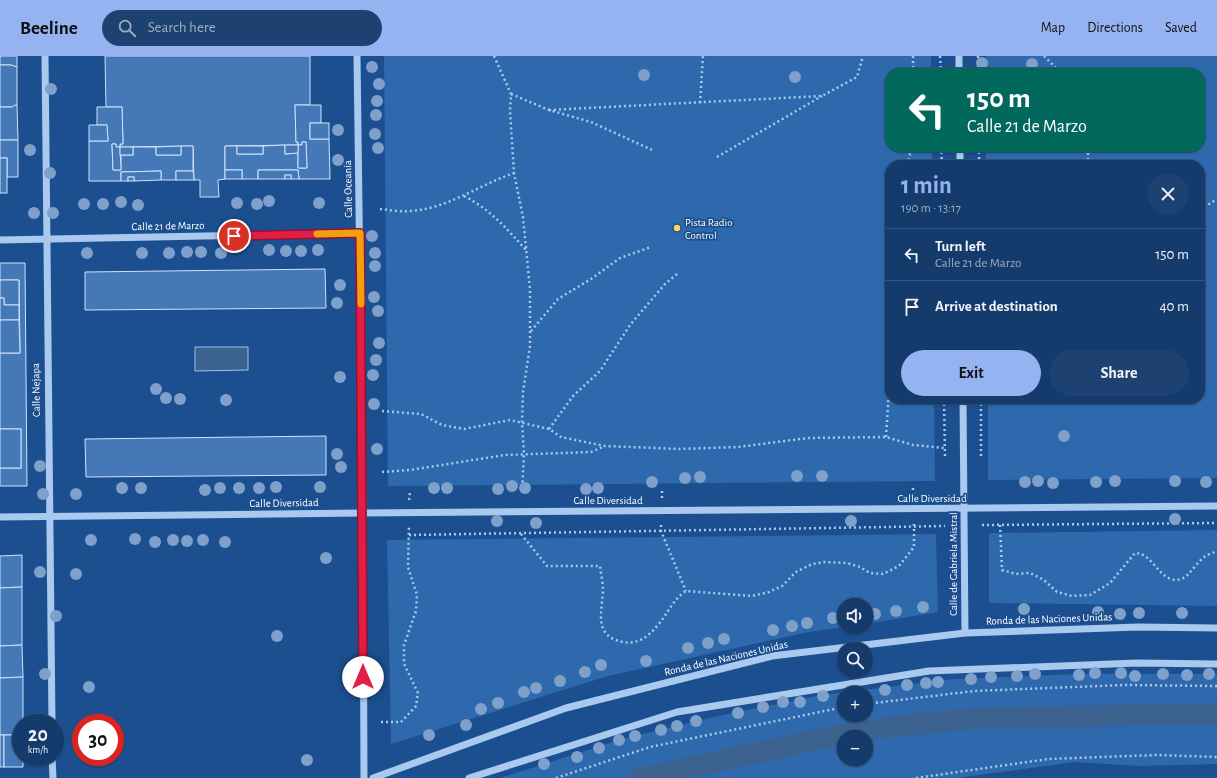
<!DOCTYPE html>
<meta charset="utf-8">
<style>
:root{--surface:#143b6b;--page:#1d4271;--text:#f1f3f6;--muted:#9dadc1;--line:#33557e;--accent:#95b2f1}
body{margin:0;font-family:"Alegreya Sans",sans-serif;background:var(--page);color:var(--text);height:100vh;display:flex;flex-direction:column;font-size:15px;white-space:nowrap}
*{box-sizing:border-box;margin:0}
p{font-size:13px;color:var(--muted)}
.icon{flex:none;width:22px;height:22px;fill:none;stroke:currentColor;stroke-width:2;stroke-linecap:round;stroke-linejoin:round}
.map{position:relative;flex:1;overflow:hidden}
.side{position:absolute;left:885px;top:104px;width:320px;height:244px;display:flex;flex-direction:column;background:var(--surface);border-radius:16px;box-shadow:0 1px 3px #0004,0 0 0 1px var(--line)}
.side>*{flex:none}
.top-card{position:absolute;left:885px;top:12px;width:320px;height:84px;border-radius:16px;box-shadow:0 1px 3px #0004,0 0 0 1px var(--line);background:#00695c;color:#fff;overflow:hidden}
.tools{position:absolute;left:837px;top:542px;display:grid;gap:8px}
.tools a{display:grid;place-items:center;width:36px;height:36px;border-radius:50%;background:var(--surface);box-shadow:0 1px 3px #0004,0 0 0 1px var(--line);font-size:20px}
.speed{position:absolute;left:12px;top:658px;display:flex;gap:8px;font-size:20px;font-weight:700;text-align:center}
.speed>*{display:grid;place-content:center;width:52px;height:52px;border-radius:50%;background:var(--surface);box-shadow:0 1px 3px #0004,0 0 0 1px var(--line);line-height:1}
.speed small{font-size:10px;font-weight:400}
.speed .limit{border:6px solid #d22;background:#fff;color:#111}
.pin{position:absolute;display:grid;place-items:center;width:34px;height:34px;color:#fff;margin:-17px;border:2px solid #fff;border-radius:50%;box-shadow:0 1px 4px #0007}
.me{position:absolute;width:44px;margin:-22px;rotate:0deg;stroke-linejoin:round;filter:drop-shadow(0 0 3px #0008)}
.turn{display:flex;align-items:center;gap:14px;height:84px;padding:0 16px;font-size:18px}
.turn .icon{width:52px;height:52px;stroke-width:2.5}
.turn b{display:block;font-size:28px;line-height:34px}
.round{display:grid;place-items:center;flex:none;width:42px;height:42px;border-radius:21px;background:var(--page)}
.overview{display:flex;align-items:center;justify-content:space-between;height:68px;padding:0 16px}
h1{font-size:24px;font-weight:600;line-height:30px;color:var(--accent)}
.cta{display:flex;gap:8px;margin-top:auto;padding:8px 16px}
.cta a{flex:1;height:46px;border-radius:24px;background:var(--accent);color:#111;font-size:16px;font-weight:600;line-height:46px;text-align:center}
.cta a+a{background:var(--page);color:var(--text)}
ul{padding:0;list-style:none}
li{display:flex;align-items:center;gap:12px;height:52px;padding:0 16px;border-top:1px solid var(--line)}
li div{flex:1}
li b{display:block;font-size:15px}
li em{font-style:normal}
header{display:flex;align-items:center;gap:24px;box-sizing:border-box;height:56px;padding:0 20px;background:var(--accent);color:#111}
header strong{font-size:19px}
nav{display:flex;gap:22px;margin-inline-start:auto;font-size:14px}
.search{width:280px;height:36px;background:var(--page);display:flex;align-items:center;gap:10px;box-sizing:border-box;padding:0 14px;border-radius:22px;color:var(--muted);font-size:15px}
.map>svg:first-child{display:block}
.green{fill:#2e69ad;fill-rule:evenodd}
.water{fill:#3c6290;stroke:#9cc4f0}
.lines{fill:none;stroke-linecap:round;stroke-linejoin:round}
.canal{stroke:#3c6290;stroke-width:21}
.building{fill:#4478b7;stroke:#cfe3fa}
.path{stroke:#a9c9ee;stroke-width:2.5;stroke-dasharray:2 3;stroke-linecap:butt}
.minor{stroke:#a9c9ee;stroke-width:7}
.tree{fill:#7ea0ca}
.route-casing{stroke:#92132f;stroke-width:10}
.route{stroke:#e11d48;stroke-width:7}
.slow{stroke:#f59e0b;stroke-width:7}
.poi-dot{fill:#ffd166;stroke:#1b4f8f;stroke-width:1.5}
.labels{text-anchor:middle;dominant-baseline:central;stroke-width:3.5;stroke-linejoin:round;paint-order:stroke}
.street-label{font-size:11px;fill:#fff;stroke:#1b4f8f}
.poi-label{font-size:11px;fill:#fff;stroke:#1b4f8f;text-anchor:start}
</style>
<header>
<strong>Beeline</strong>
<div class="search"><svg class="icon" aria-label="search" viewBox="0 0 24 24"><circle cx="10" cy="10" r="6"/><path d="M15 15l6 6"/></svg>Search here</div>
<nav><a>Map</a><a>Directions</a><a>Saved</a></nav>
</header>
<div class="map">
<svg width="1217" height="722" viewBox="0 0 1217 722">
<rect width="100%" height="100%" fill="#1b4f8f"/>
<g class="green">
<polygon points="384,0 931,0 931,17 890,17 890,91 932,91 932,109 890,109 890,343 934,343 935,425 388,430"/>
<polygon points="986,0 1217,0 1217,422 988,424 988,343 1200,343 1200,109 986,109 986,91 1200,91 1200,17 986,17"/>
<polygon points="1217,474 1217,550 989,547 989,477"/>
<polygon points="936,478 938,556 866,568 866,549 844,549 844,571 809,576 608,620 391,688 387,484"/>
<path d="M1077,618h140v90l-79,2 -63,-4 -117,16h-458l126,-40 92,-22 104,-21 132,-16zM844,637h22v22h-22zM844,681h22v22h-22z"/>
</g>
<polygon class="water" points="195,291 248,291 248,314 195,315"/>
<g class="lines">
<polyline class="canal" points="640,722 862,674 977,662 1217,658"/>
</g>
<g class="building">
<polygon points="0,0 17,0 17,11 11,9 0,9"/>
<polygon points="105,0 310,0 310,49 295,49 296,86 298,86 298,89 225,90 225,123 218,124 219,141 200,141 200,124 194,124 193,90 120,91 120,88 123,88 122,51 106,51"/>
<polygon points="0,9 11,9 17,11 17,49 12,51 0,51"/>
<polygon points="15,49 17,49 18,84 0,84 0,51 12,51"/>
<polygon points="295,49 321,49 321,67 310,67 310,83 329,83 330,123 299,123 298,114 258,114 258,123 242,123 242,114 225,114 225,90 237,90 237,98 263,98 263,90 285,89 285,98 298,97 298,112 307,112 306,86 302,86 302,89 298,89 298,86 296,86"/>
<polygon points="97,51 122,51 123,88 120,88 120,91 116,91 116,88 112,88 113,114 121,114 121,99 133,99 133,91 156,91 156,99 181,99 181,90 193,90 193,115 176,115 176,124 161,124 161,115 121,116 121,125 89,125 89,85 108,85 107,69 97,69"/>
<rect x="310" y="67" width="19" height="16"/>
<polygon points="89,69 107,69 108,85 89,85"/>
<polygon points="0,84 18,84 18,121 7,121 7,102 0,102"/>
<polygon points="302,86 306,86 307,112 298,112 298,89 302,89"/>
<polygon points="112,88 116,88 116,91 120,91 121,114 113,114"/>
<polygon points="285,89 298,89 298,97 285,98"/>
<polygon points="181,90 181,99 156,99 156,91"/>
<rect x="237" y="90" width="26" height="8"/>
<rect x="120" y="91" width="13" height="8"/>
<rect x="0" y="102" width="7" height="35"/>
<rect x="225" y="114" width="17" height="9"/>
<polygon points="258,114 298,114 299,123 291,123 291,119 285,119 285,123 258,123"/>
<polygon points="161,115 161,124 134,125 134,121 128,121 128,125 121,125 121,116"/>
<polygon points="176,115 193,115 194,124 176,124"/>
<rect x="285" y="119" width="6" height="4"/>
<rect x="128" y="121" width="6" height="4"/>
<polygon points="0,207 25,207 27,430 0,430 0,412 21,412 21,373 0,373 0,297 20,297 19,224 0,224"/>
<polygon points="325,213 326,252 85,254 85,216"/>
<polygon points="0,224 19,224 19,249 4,249 4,242 0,242"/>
<polygon points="0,242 4,242 4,249 19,249 19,264 0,264"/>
<polygon points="0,264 19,264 20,297 0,297"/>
<rect x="0" y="373" width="21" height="39"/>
<polygon points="326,380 326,419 86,421 85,383"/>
<polygon points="22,499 22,531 0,532 0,500"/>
<polygon points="22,531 22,589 0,590 0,532"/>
<polygon points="22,589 23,621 0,622 0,590"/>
<polygon points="23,621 23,667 21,667 21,679 0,679 0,622"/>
<rect x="0" y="679" width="4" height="32"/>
<polygon points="4,679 21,679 21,701 23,701 23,711 4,711"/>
</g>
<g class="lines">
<g class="path">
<polyline points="494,0 511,38 510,55 514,117 523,161 530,233 530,290 523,336 522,367 524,398 522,435"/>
<polyline points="913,0 913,17"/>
<polyline points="940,0 941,17"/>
<polyline points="978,0 978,17"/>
<polyline points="1044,0 1061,17"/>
<polyline points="511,38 549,54 591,66 652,94"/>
<polyline points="700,47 703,0"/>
<polyline points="549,54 822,40 857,21 863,0"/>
<polyline points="941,91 942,109"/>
<polyline points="979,91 979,109"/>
<polyline points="717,101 822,40"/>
<polyline points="907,109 912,91"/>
<polyline points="1088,109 1088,91"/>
<path d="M464,140c27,14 42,32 62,54"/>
<path d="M380,153c10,1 21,3 31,2 38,-3 68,-26 103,-38"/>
<polyline points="1200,154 1217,143"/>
<polyline points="531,275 558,243 591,223 620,202 651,191"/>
<polyline points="944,343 945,402"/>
<polyline points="981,343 981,400"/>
<polyline points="382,355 421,358 442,369 464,373 510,364 549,373 561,381 605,390 679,393 738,391 808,382 886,381 913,389 945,392"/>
<polyline points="549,373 573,340 600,315 630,269 665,228 677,218"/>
<polyline points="886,381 890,319"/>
<polyline points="382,416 410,414 505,399 591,396 605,390"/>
<polyline points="913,432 913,440"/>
<polyline points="662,442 662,434"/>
<polyline points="409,444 410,436"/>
<polyline points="661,469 661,475 686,535"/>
<polyline points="982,469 1217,467"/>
<path d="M1000,469l2,45 14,4 14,-1 14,7 13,12 15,4 18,-1 20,-12 25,-30c19,0 25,32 46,26 11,-3 17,-25 36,-27"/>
<path d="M521,478l26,32h53c1,8 3,17 3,24 -1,23 -10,46 20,52 14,3 25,-5 34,-16 11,-12 15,-26 29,-35l66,5 17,-4 13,-6 14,-14 16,-8 13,-2 22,1 13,4 10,6 13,1 16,-8 15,-19v-26"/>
<polyline points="409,479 945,470"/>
<polyline points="866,648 974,635 1124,629 1217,630"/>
<polyline points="381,666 401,666 416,650 418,637 404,608 404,589 416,555 417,539 408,511 409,469"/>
<polyline points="556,722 650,691 844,651"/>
<polyline points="916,722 1048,703 1157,699 1217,701"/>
</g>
<g class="minor">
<polyline points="45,0 52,667"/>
<polyline points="357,0 363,457 364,722"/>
<polyline points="959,0 959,17"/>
<polyline points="960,91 960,109"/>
<polyline points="0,184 360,177"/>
<polyline points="963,343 965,577"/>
<polyline points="0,461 363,457 1217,450"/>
<polyline points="52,701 53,722"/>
<polyline points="373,722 566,652 772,600 965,577 1138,571 1217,572"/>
<polyline points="469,722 677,656 929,615 1137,607 1217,608"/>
</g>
</g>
<g class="tree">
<circle cx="982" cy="7" r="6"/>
<circle cx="1032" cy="8" r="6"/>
<circle cx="372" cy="11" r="6"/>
<circle cx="644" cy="19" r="6"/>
<circle cx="795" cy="21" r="6"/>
<circle cx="379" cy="28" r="6"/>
<circle cx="51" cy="33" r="6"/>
<circle cx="377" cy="45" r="6"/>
<circle cx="376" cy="59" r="6"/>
<circle cx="338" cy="74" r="6"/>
<circle cx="375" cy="78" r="6"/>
<circle cx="378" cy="92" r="6"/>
<circle cx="30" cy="94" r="6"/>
<circle cx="338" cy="104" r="6"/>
<circle cx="50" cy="117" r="6"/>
<circle cx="269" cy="145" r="6"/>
<circle cx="121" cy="146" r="6"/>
<circle cx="237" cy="147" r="6"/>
<circle cx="319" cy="147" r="6"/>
<circle cx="84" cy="148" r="6"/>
<circle cx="103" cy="148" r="6"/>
<circle cx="257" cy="148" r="6"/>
<circle cx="138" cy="149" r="6"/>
<circle cx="34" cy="157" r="6"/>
<circle cx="53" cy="157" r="6"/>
<circle cx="372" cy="180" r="6"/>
<circle cx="269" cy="194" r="6"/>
<circle cx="318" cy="194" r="6"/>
<circle cx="286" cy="195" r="6"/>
<circle cx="301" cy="195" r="6"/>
<circle cx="187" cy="196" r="6"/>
<circle cx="201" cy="196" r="6"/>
<circle cx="87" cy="197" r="6"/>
<circle cx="142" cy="197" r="6"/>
<circle cx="169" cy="197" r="6"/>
<circle cx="221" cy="197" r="6"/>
<circle cx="375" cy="197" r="6"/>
<circle cx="375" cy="210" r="6"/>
<circle cx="340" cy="229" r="6"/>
<circle cx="374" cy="241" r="6"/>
<circle cx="337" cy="247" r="6"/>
<circle cx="378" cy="255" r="6"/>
<circle cx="379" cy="287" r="6"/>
<circle cx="376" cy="304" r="6"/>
<circle cx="373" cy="319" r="6"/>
<circle cx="340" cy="321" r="6"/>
<circle cx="156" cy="333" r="6"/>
<circle cx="166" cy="342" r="6"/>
<circle cx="180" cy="343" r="6"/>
<circle cx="226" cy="344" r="6"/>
<circle cx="374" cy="348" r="6"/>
<circle cx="1064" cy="380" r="6"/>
<circle cx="377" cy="393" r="6"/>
<circle cx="337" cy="398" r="6"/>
<circle cx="40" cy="410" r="6"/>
<circle cx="341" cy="411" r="6"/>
<circle cx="797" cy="420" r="6"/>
<circle cx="822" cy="420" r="6"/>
<circle cx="700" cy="421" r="6"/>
<circle cx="685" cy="422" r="6"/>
<circle cx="1038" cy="425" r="6"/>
<circle cx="1115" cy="425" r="6"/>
<circle cx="1175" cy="425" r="6"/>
<circle cx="652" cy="426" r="6"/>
<circle cx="1025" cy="426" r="6"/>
<circle cx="1096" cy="426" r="6"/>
<circle cx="1206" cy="426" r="6"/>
<circle cx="1053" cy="427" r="6"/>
<circle cx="512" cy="430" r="6"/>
<circle cx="276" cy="431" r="6"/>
<circle cx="320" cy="431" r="6"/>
<circle cx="122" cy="432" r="6"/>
<circle cx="141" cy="432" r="6"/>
<circle cx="220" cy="432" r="6"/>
<circle cx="239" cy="432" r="6"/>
<circle cx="259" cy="432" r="6"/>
<circle cx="434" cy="432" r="6"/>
<circle cx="447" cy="432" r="6"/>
<circle cx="525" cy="432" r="6"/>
<circle cx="598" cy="432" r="6"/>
<circle cx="498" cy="433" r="6"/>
<circle cx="586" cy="433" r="6"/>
<circle cx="205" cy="434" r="6"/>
<circle cx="43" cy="438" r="6"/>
<circle cx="76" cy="438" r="6"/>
<circle cx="1175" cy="463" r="6"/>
<circle cx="497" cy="465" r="6"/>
<circle cx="851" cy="465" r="6"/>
<circle cx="536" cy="467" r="6"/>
<circle cx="135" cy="483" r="6"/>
<circle cx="91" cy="484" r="6"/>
<circle cx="173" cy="484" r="6"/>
<circle cx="203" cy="484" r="6"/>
<circle cx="187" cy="485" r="6"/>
<circle cx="155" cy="486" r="6"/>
<circle cx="225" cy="486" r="6"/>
<circle cx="326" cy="502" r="6"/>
<circle cx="40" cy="516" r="6"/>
<circle cx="76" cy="518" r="6"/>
<circle cx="923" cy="551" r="6"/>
<circle cx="1024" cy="553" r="6"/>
<circle cx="896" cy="555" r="6"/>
<circle cx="1098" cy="556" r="6"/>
<circle cx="1139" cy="557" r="6"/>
<circle cx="1182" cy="557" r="6"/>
<circle cx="875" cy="558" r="6"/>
<circle cx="1120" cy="558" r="6"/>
<circle cx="56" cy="560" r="6"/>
<circle cx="833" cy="562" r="6"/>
<circle cx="807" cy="567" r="6"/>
<circle cx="792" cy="570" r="6"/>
<circle cx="773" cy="574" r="6"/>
<circle cx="277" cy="580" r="6"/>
<circle cx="724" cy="583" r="6"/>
<circle cx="708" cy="587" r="6"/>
<circle cx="688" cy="592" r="6"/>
<circle cx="646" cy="605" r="6"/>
<circle cx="601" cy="609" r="6"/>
<circle cx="585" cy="616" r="6"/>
<circle cx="1095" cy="617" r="6"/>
<circle cx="1121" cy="617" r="6"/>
<circle cx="45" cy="618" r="6"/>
<circle cx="1035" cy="618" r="6"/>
<circle cx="1163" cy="618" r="6"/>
<circle cx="1209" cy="618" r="6"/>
<circle cx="1079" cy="619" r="6"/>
<circle cx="1187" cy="619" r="6"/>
<circle cx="1017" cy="620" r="6"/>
<circle cx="1135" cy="620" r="6"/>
<circle cx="991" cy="621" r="6"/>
<circle cx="971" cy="623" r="6"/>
<circle cx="560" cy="625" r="6"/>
<circle cx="938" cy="626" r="6"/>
<circle cx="926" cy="627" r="6"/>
<circle cx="907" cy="629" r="6"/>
<circle cx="89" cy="631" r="6"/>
<circle cx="536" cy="632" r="6"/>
<circle cx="885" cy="634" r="6"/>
<circle cx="524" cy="636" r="6"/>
<circle cx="823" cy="640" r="6"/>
<circle cx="783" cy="646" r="6"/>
<circle cx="800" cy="646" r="6"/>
<circle cx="498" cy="647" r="6"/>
<circle cx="763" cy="651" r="6"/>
<circle cx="481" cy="653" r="6"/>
<circle cx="738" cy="657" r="6"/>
<circle cx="696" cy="665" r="6"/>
<circle cx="466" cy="669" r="6"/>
<circle cx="677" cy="670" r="6"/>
<circle cx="661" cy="674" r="6"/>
<circle cx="429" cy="679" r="6"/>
<circle cx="635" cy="680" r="6"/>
<circle cx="619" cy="684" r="6"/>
<circle cx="599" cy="692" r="6"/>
<circle cx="577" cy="701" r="6"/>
<circle cx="307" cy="704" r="6"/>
<circle cx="544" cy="708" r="6"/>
</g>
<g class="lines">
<g class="route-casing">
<polyline id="route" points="234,180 360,177 363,621"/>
</g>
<use href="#route" class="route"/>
<polyline class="slow" points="317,178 360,177 361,248"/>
</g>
<circle class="poi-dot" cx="677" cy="172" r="4"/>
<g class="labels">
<g class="street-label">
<text transform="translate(348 133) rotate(-91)">Calle Oceanía</text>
<text transform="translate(168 170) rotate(-1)">Calle 21 de Marzo</text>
<text transform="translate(36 334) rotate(-91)">Calle Nejapa</text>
<text x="932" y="442">Calle Diversidad</text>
<text x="608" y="444">Calle Diversidad</text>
<text transform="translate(284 447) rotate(-1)">Calle Diversidad</text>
<text transform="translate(953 508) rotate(-90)">Calle de Gabriela Mistral</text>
<text transform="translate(1049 563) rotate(-2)">Ronda de las Naciones Unidas</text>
<text transform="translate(726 602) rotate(-13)">Ronda de las Naciones Unidas</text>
</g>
<g class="poi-label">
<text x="685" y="166">Pista Radio<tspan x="685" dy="13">Control</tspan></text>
</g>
</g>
</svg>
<div class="tools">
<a><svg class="icon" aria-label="sound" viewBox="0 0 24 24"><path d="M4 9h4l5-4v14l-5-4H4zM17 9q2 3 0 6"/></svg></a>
<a><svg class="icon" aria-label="search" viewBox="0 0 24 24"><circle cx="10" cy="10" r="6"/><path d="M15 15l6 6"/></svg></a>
<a>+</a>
<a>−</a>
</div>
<div class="speed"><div>20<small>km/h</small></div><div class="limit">30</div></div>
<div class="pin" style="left:234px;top:180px;background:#d93025"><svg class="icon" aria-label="arrive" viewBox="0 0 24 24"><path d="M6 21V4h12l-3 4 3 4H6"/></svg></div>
<svg class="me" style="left:363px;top:621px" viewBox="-20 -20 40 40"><circle r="19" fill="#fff"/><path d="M0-13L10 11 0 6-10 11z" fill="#e11d48"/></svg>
<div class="top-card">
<div class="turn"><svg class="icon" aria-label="left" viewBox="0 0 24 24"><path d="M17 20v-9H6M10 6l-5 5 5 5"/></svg><div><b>150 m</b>Calle 21 de Marzo</div></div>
</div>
<section class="side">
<div class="overview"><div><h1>1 min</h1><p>190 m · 13:17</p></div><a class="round"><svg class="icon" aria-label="close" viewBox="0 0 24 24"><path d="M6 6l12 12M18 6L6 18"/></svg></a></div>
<ul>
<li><svg class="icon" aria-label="left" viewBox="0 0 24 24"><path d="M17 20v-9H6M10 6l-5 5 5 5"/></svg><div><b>Turn left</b><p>Calle 21 de Marzo</p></div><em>150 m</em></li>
<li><svg class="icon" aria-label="arrive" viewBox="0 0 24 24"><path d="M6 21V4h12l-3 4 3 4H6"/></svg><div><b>Arrive at destination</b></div><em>40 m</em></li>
</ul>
<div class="cta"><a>Exit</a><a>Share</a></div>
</section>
</div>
